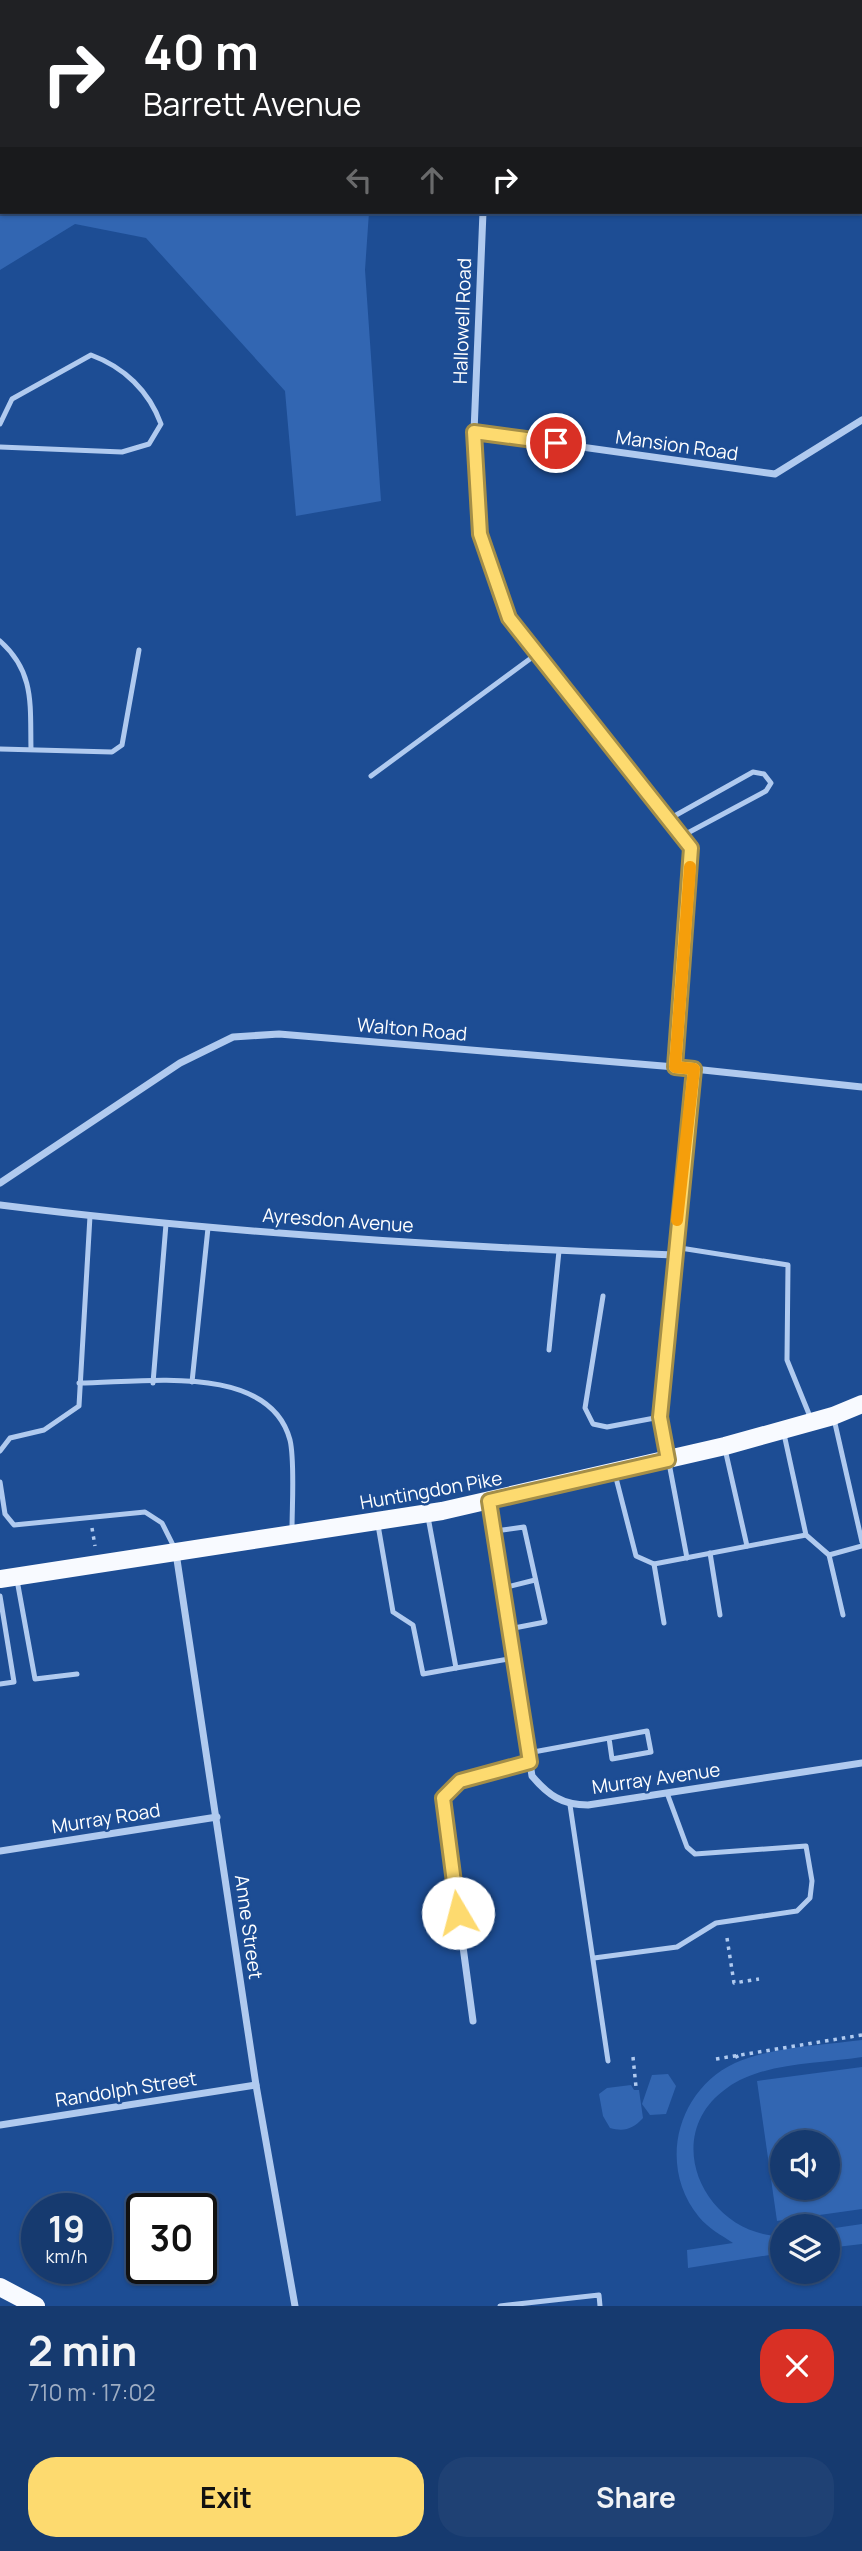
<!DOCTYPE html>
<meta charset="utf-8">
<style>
:root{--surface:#163a6f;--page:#1f4174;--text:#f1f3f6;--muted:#9eadc3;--line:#355482;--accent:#fdda6f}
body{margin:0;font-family:Manrope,sans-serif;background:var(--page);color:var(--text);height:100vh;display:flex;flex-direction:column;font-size:26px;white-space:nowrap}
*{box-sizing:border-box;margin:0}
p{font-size:23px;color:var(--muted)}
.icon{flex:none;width:38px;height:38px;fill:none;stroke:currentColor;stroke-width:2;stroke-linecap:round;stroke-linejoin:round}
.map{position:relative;height:2306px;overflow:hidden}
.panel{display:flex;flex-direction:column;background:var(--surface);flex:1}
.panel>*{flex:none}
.guide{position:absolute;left:0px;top:0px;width:863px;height:214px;box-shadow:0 2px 5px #0004,0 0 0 2px var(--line);background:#202124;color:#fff;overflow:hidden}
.controls{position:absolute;left:770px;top:2130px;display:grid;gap:14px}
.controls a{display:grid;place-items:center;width:70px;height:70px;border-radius:50%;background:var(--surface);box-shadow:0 2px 5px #0004,0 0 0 2px var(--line);font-size:35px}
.speed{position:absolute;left:21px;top:2193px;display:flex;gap:14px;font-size:35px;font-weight:700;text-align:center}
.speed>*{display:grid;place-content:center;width:91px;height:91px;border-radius:50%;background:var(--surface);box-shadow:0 2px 5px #0004,0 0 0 2px var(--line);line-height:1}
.speed small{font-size:18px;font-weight:400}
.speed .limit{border:4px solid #111;border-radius:10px;background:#fff;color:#111}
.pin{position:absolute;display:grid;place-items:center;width:60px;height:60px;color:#fff;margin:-30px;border:4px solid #fff;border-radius:50%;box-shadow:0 2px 7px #0007}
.me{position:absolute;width:77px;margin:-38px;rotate:352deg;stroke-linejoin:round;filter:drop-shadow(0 0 5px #0008)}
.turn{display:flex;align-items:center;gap:24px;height:147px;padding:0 28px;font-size:32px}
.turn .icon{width:91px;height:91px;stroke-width:2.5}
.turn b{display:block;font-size:49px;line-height:60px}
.lanes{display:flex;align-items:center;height:66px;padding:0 28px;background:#0003;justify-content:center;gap:35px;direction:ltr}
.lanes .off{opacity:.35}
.round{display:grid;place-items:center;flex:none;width:74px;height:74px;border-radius:28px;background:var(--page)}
.headline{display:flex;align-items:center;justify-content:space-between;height:119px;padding:0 28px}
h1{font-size:42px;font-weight:700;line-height:52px}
.button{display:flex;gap:14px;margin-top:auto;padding:14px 28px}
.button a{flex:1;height:80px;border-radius:28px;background:var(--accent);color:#111;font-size:28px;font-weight:700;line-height:80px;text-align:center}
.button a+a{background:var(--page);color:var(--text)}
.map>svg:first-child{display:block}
.green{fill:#3266b2;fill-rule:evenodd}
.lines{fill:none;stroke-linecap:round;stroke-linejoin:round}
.path{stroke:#b0caef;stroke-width:3.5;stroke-dasharray:3.5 5;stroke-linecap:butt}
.service{stroke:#b0caef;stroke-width:5}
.minor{stroke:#b0caef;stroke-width:7}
.primary{stroke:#f8faff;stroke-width:18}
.route-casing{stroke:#a48e48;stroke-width:18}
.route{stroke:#fdda6f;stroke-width:12}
.slow{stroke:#f59e0b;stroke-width:12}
.labels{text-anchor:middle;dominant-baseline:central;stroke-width:5;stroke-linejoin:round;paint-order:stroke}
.street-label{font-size:19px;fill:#fff;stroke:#1d4d94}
</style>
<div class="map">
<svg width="862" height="2306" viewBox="0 0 862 2306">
<rect width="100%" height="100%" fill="#1d4d94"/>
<g class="green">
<polygon points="0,0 392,0 2,2 2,212 369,212 365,270 381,501 296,516 285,391 146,238 75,224 0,270"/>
<path d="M862,2040v17c-44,7 -99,5 -135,31 -69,48 -22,148 55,148v17l-94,15 -1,-18 46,-7c-12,-8 -25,-15 -34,-26 -42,-51 -22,-127 36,-154 35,-16 89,-18 127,-23z"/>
<path d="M862,2067v142l-85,12 -20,-140zM828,2142v46h-46v-46z"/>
<polygon points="668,2074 676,2086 666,2114 650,2115 642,2104 652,2075"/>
<path d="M631,2085l3,5h5l4,28c-10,11 -19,14 -33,10l-7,-12 -4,-22 8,-6z"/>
<polygon points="862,2224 862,2244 828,2248 828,2229"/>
</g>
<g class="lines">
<g class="path">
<polyline points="92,1528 95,1546"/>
<polyline points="727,1938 734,1983 759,1979"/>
<polyline points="736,2055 739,2061"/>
<polyline points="633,2057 636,2087"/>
<polyline points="716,2059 862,2035"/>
</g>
<g class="service">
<path d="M0,424l12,-25 79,-44c33,12 58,36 70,69l-12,20 -27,8 -122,-5"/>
<path d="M0,641c35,31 30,64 31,108"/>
<polyline points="0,749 112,752 122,745 139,650"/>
<polyline points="371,776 538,653"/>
<polyline points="669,819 753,772 764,774 771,783 766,791 682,836"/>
<polyline points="674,1247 788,1265 787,1360 811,1419"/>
<polyline points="603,1296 585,1408 593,1424 607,1427 660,1417"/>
<polyline points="549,1350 559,1251"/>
<polyline points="192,1382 208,1228"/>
<path d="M79,1383c61,0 190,-22 211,57 5,21 2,66 2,90"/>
<polyline points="153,1383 166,1224"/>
<polyline points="834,1419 862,1542"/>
<polyline points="784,1434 806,1535 829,1555 843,1615"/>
<polyline points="725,1449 747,1546"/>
<polyline points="0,1451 10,1438 44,1430 79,1406 90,1216"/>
<polyline points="669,1463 687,1558"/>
<polyline points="615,1474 636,1556 654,1564 806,1535"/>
<polyline points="0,1482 5,1514 14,1525 145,1512 162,1523 175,1549"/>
<polyline points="428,1517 456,1668 514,1658"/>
<polyline points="378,1525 393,1612 413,1625 423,1674 456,1668"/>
<polyline points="495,1531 524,1527 545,1622 509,1629"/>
<polyline points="710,1553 720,1615"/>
<polyline points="829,1555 862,1546"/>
<polyline points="654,1564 664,1623"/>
<polyline points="17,1580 35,1679 77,1674"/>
<polyline points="503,1588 535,1580"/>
<polyline points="0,1596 14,1682 0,1684"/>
<polyline points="528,1753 609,1738 612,1759 651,1752 647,1731 609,1738"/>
<polyline points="570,1805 608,2061"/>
<polyline points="594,1958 677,1947 716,1923 797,1911 810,1898 812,1881 806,1846 695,1854 687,1847 667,1793"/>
<polyline points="500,2306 599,2295 600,2306"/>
</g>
<g class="minor">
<polyline points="561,2 564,0"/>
<polyline points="483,212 474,432 480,534 509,618 691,848 675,1067"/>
<polyline points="474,432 775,474 862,420"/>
<polyline points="0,1183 180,1063 233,1037 279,1034 675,1067 862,1087"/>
<path d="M0,1205c223,28 449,42 674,50"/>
<polyline points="668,1459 660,1417 694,1069"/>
<path d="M489,1501l43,275c16,19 30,29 56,29l274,-42"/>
<polyline points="176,1553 256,2085 295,2306"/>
<polyline points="0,1851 217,1817"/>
<polyline points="473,2021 443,1798 460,1781 530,1762"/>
<polyline points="0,2125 256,2085"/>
</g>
<g class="primary">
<polyline points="0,1579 442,1511 725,1446 833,1416 862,1404"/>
<polyline points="0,2287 36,2306"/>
</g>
</g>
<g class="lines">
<g class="route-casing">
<polyline id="route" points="458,1913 443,1798 460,1781 530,1762 489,1501 668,1460 660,1417 694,1069 675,1067 691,848 509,618 480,534 474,432 556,443"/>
</g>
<use href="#route" class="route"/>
<polyline class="slow" points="677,1220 694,1069 675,1067 690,867"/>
</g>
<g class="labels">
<g class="street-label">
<text transform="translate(462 321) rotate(-88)">Hallowell Road</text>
<text transform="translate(677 445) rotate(8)">Mansion Road</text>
<text transform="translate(412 1029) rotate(5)">Walton Road</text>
<text transform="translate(338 1220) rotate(4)">Ayresdon Avenue</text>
<text transform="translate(431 1490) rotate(-10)">Huntingdon Pike</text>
<text transform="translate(656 1778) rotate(-8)">Murray Avenue</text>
<text transform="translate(106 1818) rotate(-9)">Murray Road</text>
<text transform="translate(249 1927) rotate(82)">Anne Street</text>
<text transform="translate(126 2089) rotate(-9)">Randolph Street</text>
</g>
</g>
</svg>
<div class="controls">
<a><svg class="icon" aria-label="sound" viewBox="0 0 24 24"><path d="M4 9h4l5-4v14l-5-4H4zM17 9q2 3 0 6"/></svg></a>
<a><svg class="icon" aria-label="layers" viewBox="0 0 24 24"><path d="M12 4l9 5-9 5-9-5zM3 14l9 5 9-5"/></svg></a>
</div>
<div class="speed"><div>19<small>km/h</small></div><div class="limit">30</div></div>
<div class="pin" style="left:556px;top:443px;background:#d93025"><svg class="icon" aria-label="arrive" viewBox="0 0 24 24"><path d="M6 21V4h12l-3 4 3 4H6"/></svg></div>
<svg class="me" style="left:458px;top:1913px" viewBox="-20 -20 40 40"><circle r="19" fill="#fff"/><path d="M0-13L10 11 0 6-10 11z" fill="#fdda6f"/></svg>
<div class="guide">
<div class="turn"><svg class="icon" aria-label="right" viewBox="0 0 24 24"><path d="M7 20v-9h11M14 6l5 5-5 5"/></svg><div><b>40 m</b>Barrett Avenue</div></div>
<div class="lanes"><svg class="icon off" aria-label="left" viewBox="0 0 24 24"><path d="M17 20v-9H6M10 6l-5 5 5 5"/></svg><svg class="icon off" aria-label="ahead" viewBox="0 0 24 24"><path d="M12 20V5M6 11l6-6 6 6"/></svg><svg class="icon" aria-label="right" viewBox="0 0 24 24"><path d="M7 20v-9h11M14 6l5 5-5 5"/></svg></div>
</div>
</div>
<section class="panel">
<div class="headline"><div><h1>2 min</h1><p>710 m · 17:02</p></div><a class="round" style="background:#d93025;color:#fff"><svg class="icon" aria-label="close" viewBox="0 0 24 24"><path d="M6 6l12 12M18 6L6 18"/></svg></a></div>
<div class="button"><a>Exit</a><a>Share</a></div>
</section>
